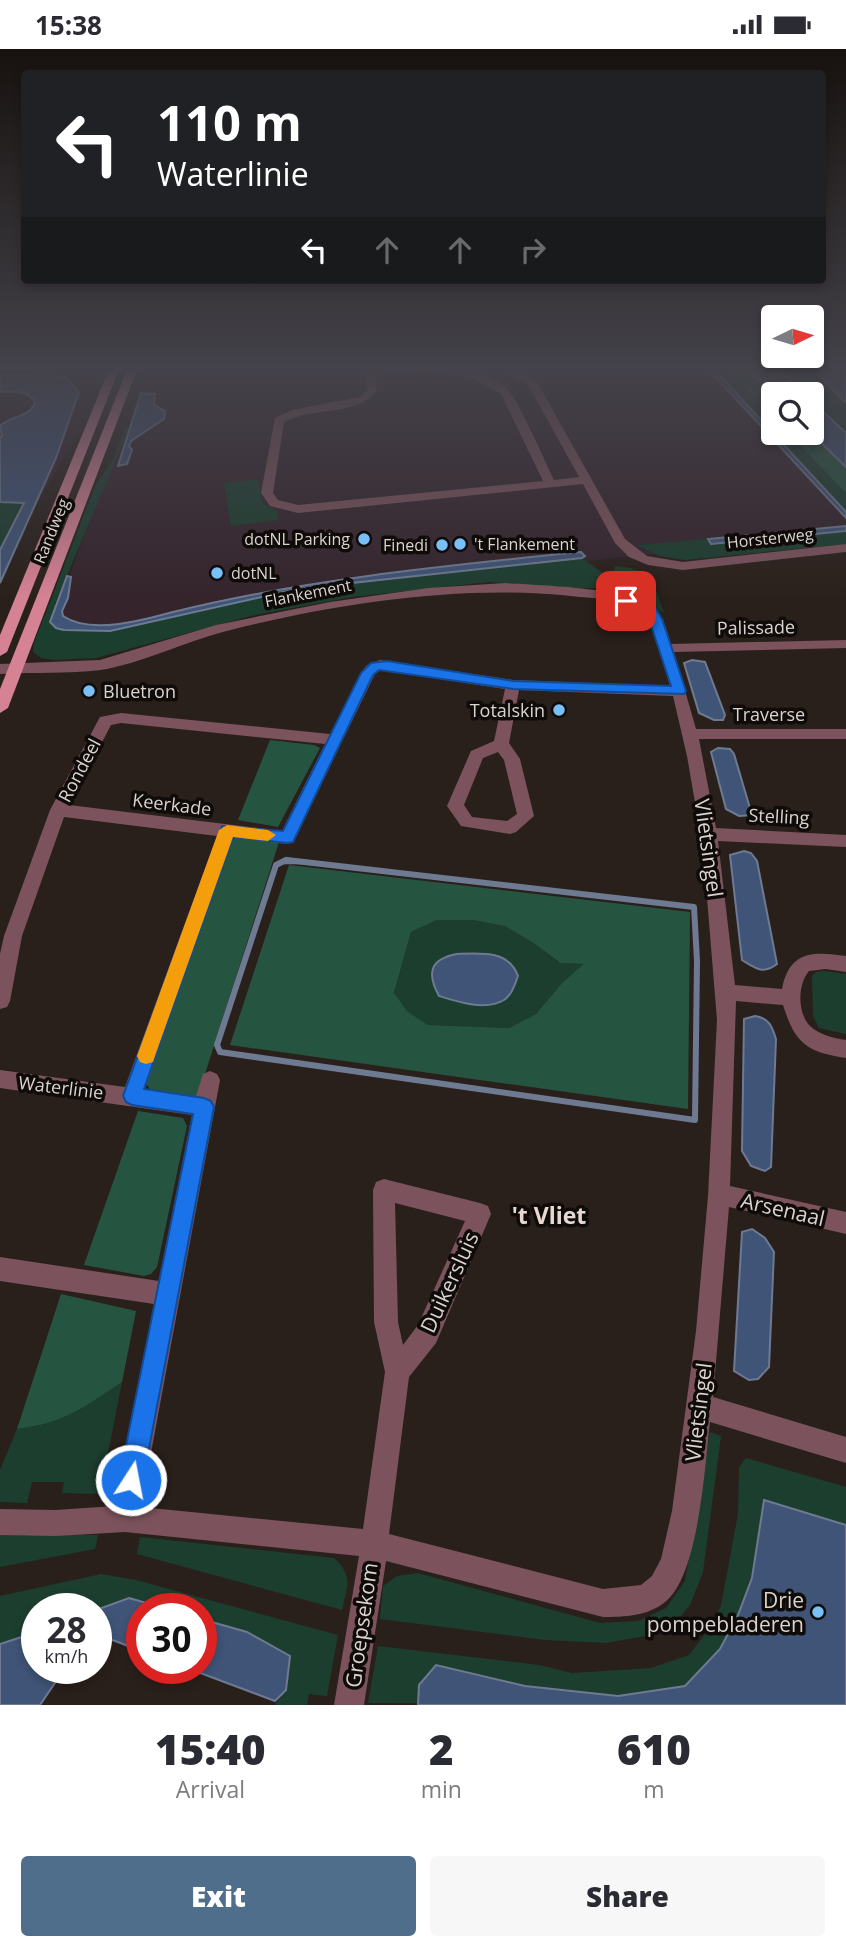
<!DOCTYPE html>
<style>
:root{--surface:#fff;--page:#f7f7f7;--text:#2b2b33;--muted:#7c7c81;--accent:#4e6e8c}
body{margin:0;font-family:"Open Sans",sans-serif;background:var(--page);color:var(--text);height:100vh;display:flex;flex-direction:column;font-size:26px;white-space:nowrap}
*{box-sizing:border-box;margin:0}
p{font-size:23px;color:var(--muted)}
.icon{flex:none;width:38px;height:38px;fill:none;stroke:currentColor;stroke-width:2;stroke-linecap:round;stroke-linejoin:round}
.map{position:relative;height:1656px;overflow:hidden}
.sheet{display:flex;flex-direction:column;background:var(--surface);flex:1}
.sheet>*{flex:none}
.top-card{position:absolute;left:21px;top:21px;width:805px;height:214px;border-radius:7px;box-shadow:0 4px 10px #0003;background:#202124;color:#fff;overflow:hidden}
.needle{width:46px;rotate:85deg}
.tools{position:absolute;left:761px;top:256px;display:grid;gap:14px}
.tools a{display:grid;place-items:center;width:63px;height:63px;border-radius:7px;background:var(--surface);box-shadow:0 4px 10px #0003;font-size:35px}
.speed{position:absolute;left:21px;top:1544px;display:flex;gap:14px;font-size:35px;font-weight:700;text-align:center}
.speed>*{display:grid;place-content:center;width:91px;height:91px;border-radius:50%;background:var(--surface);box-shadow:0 4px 10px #0003;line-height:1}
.speed small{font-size:18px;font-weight:400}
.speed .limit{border:10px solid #d22;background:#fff;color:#111}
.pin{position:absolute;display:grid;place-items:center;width:60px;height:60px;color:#fff;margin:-30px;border-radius:14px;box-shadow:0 4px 10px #0006}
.me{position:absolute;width:77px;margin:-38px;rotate:11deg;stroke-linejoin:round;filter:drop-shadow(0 0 5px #0008)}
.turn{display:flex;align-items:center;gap:24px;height:147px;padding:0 21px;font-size:32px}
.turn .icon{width:91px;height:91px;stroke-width:2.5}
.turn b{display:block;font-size:49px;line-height:60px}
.lanes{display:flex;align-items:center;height:66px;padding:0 21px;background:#0003;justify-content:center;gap:35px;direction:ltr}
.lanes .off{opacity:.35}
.eta{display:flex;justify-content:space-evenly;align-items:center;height:119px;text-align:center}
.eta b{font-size:42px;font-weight:800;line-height:49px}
.button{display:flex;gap:14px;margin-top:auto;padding:14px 21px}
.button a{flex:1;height:80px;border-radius:7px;background:var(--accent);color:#fff;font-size:28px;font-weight:800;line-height:80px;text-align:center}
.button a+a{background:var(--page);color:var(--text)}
.status{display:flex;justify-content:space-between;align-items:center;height:49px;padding:0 35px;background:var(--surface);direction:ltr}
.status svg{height:19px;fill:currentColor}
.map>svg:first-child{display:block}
.commercial{fill:#35242c}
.green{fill:#1c3e2f}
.forest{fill:#255540;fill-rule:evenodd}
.water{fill:#3f5477;stroke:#6e7a91;stroke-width:2}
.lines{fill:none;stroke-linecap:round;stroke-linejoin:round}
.stream-far1{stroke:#6e7a91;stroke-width:4.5}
.stream{stroke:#6e7a91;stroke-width:6}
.minor{fill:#7c535c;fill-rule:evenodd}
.major{fill:#d68295;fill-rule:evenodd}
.route{fill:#1a73e8;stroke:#114b97;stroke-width:2}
.slow{fill:#f59e0b}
.poi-dot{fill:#79bff8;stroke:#0f0b09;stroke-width:2.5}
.labels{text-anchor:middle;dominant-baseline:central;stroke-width:7;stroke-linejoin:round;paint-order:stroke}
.far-street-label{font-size:16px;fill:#dad3cf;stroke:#0f0b09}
.far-poi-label{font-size:16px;fill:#dad3cf;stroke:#0f0b09;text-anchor:end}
.street-label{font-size:18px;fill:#dad3cf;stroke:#0f0b09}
.poi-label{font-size:18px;fill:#dad3cf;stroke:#0f0b09;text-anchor:start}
.near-street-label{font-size:21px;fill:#dad3cf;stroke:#0f0b09}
.near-poi-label{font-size:21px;fill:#dad3cf;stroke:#0f0b09;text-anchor:end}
.near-neighbourhood-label{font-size:23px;font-weight:bold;fill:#e7d9d2;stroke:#0f0b09}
</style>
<div class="status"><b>15:38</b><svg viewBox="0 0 49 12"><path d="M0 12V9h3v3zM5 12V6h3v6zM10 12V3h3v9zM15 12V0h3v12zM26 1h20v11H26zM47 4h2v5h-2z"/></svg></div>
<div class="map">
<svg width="846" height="1656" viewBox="0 0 846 1656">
<rect width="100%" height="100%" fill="#2a201b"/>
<g class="commercial">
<polygon points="147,318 724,318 774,383 846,457 846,487 624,508 309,544 47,587"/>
<polygon points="116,323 25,474 0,534 0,324"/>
</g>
<g class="green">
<polygon points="712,318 725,318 773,370 774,383"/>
<polygon points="776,318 811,318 846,354 846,384 812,352 812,345 805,345"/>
<polygon points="130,377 55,555 56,579 110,582 297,540 582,509 603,524 599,536 595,539 577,539 488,533 352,548 250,567 96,609 54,611 41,609 33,603 34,594 95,437 114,409 125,378"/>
<polygon points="774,383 787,383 846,444 846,463"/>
<polygon points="258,430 263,455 277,462 279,471 231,477 224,434"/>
<polygon points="0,453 25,453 1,501 0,501"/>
<polygon points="846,482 846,495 685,511 660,507 637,496 708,490 711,495"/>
<polygon points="615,517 630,519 651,527 664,564 648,554 608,544"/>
<polygon points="437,871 473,871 505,877 535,895 559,914 585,915 562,934 536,965 509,979 428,976 407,962 394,945 411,883"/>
<polygon points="825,922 846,925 846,985 819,979 813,967 812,927 816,923"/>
<path d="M122,1333l-22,112 -38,-1 2,-11h-32l-5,21 -27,-1v-32l17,-41c48,-6 66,-21 105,-47z"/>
<polygon points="710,1383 721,1387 703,1523 690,1556 668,1583 606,1594 545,1591 380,1570 383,1537 397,1527 418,1524 600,1574 638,1572 666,1559 685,1532"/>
<polygon points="746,1409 846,1438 846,1656 368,1654 378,1597 539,1616 572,1624 651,1619 689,1606 706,1584 721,1557 738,1465 739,1418"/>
<polygon points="0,1485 9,1485 98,1486 95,1500 0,1518"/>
<path d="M140,1488l194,21c20,18 13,29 8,52l-205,-56z"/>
<polygon points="101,1525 136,1531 338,1586 327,1647 309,1645 307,1656 275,1656 286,1641 201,1575 201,1559 157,1559 129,1549 96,1561 37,1559 37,1583 0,1595 0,1547"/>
</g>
<g class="forest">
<polygon points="725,318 746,318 773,347 773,370"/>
<polygon points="787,383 810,383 846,418 846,444"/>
<polygon points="270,691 314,696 320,699 278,778 238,771"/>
<polygon points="235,789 279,793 197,1050 152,1043 145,1033 231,792"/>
<path d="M289,816l401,47 -2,197 -458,-64zM437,871h36l32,6 30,18 25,19 24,1 -22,19 -26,31 -27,14 -81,-3 -21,-14 -13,-18 17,-61z"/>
<polygon points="138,1062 183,1069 187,1077 157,1218 151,1225 144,1227 84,1216"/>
<path d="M61,1245l75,17 -14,71c-39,26 -57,41 -105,47z"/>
</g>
<g class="water">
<polygon points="706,318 712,318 846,463 846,469"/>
<polygon points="746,318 776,318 805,345 773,347"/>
<polygon points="811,318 846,318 846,354"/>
<path d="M0,326l65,2 14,15 -23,66 -56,125v-33l24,-47 -24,-1v-65l2,-1 -2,-10c10,-11 28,-7 35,-23 -6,-13 -22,-12 -35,-11z"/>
<polygon points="141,344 155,345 154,356 165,362 164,370 131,392 129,397 132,401 127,415 118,417"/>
<polygon points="812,352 846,384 846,418 810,383"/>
<polygon points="846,477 846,482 711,495 708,490"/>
<path d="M581,503l4,4 -3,2 -285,31 -187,42 -46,-1 -8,-2 -6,-6 17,-46 4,1 -3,21 -6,13 1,5c28,19 81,4 110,-4 134,-33 270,-46 408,-60z"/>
<polygon points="692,611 705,613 725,666 723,671 714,671 699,664 684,614"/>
<polygon points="718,699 730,700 734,705 752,766 739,767 726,760 711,703"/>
<path d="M744,802l7,2 6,8 20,103c-14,11 -22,4 -35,-4l-12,-105z"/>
<path d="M457,905c23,-1 52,-4 61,22 -3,8 -6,19 -14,24 -18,11 -46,2 -65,-4 -12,-22 -10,-37 18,-42z"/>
<path d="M755,967c14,2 17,10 21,23l-5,128 -6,4 -14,-5 -9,-15 2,-132z"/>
<polygon points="752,1180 765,1189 774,1203 769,1318 758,1330 749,1331 734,1322 742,1183"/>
<polygon points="764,1451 846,1476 846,1656 418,1656 419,1636 436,1616 525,1637 618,1647 685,1637 720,1600 738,1566 752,1529"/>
<polygon points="129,1549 164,1559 142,1559 142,1602 96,1585 96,1561"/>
<polygon points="201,1570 247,1583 290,1607 286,1641 275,1652 187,1619 201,1619"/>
<polygon points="37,1583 37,1619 65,1619 40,1656 0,1656 0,1595"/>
</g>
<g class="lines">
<polyline class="stream-far1" points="282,813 302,813"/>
<polyline class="stream" points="286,811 276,816 217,996 220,1003 695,1071 697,912 694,858 287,811"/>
<g class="minor">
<path d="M367,318c44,0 105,-11 140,22 12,11 38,73 47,91l25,-3 -50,-91 -28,-19h12l24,15 88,157 22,17 36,6 163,-18v8l-163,18 -35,-5 -19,-8 -14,-14 -32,-59 -285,29 -28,-7 -9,-13 14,-75 17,-8 68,-13 6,-6zM442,323l24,3 35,19 42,87 -245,24 -20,-5 -5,-7 11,-71c27,-15 72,-6 92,-30l1,-19z"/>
<path d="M505,534c30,2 132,5 151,25 8,10 11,24 15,36l175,-4v8l-172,4 22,77h150v10h-147l17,89 130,7v12l-128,-6 17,144 47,4c7,-38 31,-38 64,-33v16l-20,-3 -17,2c-11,13 -12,40 0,54 10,10 24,13 37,15v18c-40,-6 -51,-15 -63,-53l-47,-4 -6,185 116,26v22l-117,-27 -16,190 133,40v26l-136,-41c-5,42 -11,154 -45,180 -17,14 -41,15 -62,15l-217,-56 -22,144h-30l25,-149 -234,-24 -69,4 -56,-1v-26l56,1 58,-4 40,-202 -154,-23v-24l159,24 33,-166 -192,-27v-18l125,17 92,-251 -153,-19 -42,119 -12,65 -3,6 -7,2v-55l4,-18 46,-126 50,-93 21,-4 209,21 33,-64 4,-5 13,-5 133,20 157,6c-5,-17 -14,-64 -27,-74 -18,-15 -50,-13 -72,-16 -110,-12 -241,8 -348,36 -38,10 -84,32 -122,38 -33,4 -68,2 -101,4v-10l100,-4 116,-35 114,-23 98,-14zM381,621l124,19 -11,52 -23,10 -24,55 14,20 49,8 6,-2 18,-16 -14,-57 -11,-16 10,-53 154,6 14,60 16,93 14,171 -9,176 -12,135 -24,180 -11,48 -9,17 -11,9 -38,4 -214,-55 20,-157 27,-34 55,-129 -3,-8 -8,-3 -96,-24 -8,3 -3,8 1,132 11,50 -22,157 -222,-22 79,-427 -3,-6 -7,-3 -7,3 -7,22 -51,-7 88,-251 54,6 6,-2 82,-168zM121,674l204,21 -43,87 -213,-26 42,-80zM498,703l6,8 13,54 -10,7 -35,-4 -8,-12 19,-47zM395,1154l70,18 -47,104 -15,20 -5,-23z"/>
</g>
<g class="major">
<polygon points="110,318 120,318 7,603 0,607 0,586"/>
<polygon points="128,318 138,318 8,659 0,664 0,640"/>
</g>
</g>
<linearGradient id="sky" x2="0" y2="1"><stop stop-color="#17120f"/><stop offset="0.58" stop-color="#44424a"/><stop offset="1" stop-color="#44424a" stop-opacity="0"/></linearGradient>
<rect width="846" height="550" fill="url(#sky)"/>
<polygon class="route" points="626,548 655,558 662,570 686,642 684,645 513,640 379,621 373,626 293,793 287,794 233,788 144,1040 204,1049 211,1052 214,1058 143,1431 140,1440 131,1443 123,1440 119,1431 193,1065 132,1056 126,1053 123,1047 222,777 283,782 361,624 371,614 387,612 513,632 671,637 649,570 646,563 622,554 622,549"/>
<polygon class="slow" points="227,776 268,781 276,786 268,792 233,788 155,1007 153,1013 146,1015 140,1013 137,1007 219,781"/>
<g class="poi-dot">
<circle cx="364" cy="490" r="7"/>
<circle cx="460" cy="495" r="7"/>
<circle cx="442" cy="496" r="7"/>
<circle cx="217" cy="524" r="7"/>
<circle cx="89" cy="642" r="7"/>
<circle cx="559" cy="661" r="7"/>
<circle cx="818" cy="1563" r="7"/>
</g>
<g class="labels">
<g class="far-street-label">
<text transform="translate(51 482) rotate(-68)">Randweg</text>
<text transform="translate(770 489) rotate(-6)">Horsterweg</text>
<text transform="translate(308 544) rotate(-11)">Flankement</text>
</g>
<g class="far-poi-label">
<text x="350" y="490">dotNL Parking</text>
<text x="474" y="495" text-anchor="start">'t Flankement</text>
<text x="428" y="496">Finedi</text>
<text x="231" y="524" text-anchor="start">dotNL</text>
</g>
<g class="street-label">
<text transform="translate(756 578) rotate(-1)">Palissade</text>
<text x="769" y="665">Traverse</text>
<text transform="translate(79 721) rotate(-62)">Rondeel</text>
<text transform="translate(172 755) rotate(7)">Keerkade</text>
<text transform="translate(779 767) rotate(3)">Stelling</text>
<text transform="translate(61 1038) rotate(7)">Waterlinie</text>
</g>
<g class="poi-label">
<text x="103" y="642">Bluetron</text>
<text x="545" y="661" text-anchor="end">Totalskin</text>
</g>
<g class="near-street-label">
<text transform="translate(709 799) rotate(82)">Vlietsingel</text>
<text transform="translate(783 1160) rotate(13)">Arsenaal</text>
<text transform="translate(449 1233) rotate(-65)">Duikersluis</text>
<text transform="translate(698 1363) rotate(-83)">Vlietsingel</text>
<text transform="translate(361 1576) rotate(-82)">Groepsekom</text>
</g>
<g class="near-poi-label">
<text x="804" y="1551">Drie<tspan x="804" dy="24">pompebladeren</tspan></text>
</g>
<g class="near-neighbourhood-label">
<text x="549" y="1166">'t Vliet</text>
</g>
</g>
</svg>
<div class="tools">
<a><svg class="needle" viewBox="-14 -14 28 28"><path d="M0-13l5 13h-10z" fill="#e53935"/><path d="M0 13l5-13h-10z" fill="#7c7c81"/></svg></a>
<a><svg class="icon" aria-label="search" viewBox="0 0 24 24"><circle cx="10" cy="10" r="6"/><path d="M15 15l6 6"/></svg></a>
</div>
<div class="speed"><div>28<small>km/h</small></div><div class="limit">30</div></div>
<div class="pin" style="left:626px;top:552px;background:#d93025"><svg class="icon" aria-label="arrive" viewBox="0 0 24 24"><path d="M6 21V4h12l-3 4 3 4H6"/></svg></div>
<svg class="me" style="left:131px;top:1431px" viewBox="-20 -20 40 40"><circle r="17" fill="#1a73e8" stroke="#fff" stroke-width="3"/><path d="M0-11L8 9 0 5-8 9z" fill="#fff"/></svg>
<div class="top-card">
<div class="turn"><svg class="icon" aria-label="left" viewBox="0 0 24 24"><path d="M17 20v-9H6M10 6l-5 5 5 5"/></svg><div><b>110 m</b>Waterlinie</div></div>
<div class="lanes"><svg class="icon" aria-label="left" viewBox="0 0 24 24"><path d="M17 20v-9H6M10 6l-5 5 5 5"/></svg><svg class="icon off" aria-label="ahead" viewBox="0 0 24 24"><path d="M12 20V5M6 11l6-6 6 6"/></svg><svg class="icon off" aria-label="ahead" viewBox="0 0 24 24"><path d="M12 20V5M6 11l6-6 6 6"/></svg><svg class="icon off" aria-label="right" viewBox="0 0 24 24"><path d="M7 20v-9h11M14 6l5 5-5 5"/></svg></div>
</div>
</div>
<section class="sheet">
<div class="eta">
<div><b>15:40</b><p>Arrival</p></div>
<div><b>2</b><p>min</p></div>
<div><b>610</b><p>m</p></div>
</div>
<div class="button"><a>Exit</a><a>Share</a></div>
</section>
